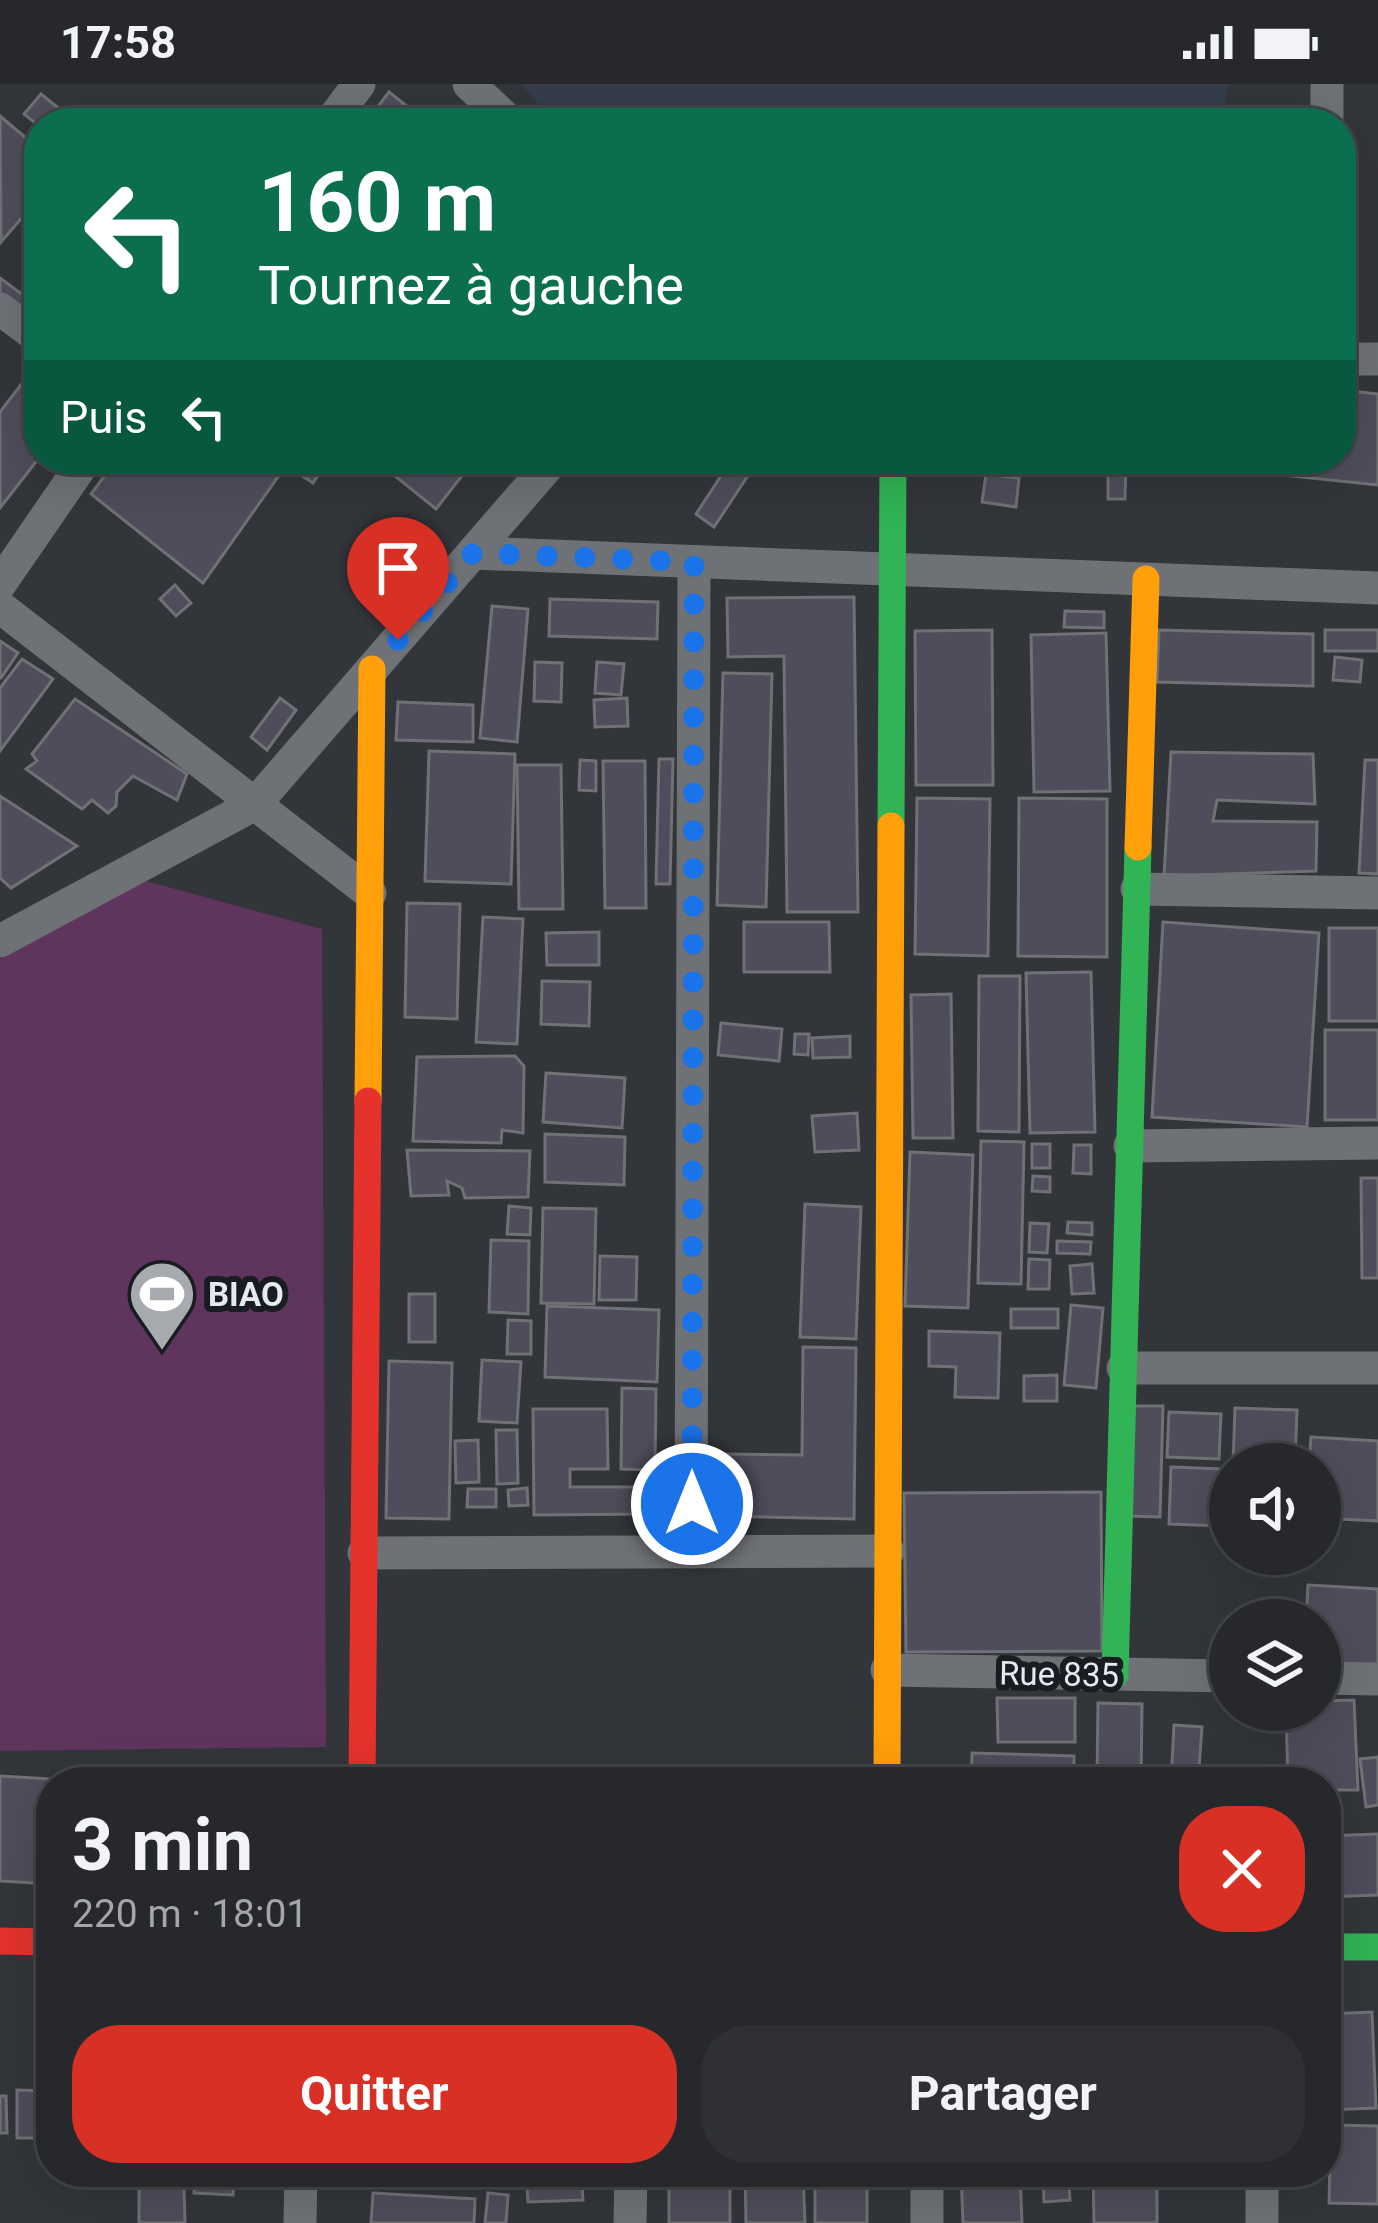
<!DOCTYPE html>
<html lang="fr">
<meta charset="utf-8">
<style>
:root{--surface:#26282c;--page:#2e3034;--text:#f1f3f6;--muted:#a4a6a9;--line:#424448;--accent:#d93025}
body{margin:0;font-family:Roboto,sans-serif;background:var(--page);color:var(--text);height:100vh;display:flex;flex-direction:column;font-size:45px;white-space:nowrap}
*{box-sizing:border-box;margin:0}
p{font-size:39px;color:var(--muted)}
.icon{flex:none;width:66px;height:66px;fill:none;stroke:currentColor;stroke-width:2;stroke-linecap:round;stroke-linejoin:round}
.map{position:relative;flex:1;overflow:hidden}
.details{position:absolute;left:36px;top:1683px;width:1305px;height:420px;display:flex;flex-direction:column;background:var(--surface);border-radius:48px;box-shadow:0 12px 48px #0002,0 0 0 3px var(--line)}
.details>*{flex:none}
.banner{position:absolute;left:24px;top:24px;width:1332px;height:366px;border-radius:48px;box-shadow:0 12px 48px #0002,0 0 0 3px var(--line);background:#0b6e4f;color:#fff;overflow:hidden}
.tools{position:absolute;left:1209px;top:1359px;display:grid;gap:24px}
.tools a{display:grid;place-items:center;width:132px;height:132px;border-radius:50%;background:var(--surface);box-shadow:0 12px 48px #0002,0 0 0 3px var(--line);font-size:60px}
.pin{position:absolute;display:grid;place-items:center;width:102px;height:102px;color:#fff;margin:-123px -51px;border-radius:50% 50% 50% 0;rotate:-45deg;box-shadow:0 0 12px #0007}
.pin .icon{rotate:45deg}
.me{position:absolute;width:132px;margin:-66px;rotate:0deg;stroke-linejoin:round;filter:drop-shadow(0 0 9px #0008)}
.turn{display:flex;align-items:center;gap:42px;height:252px;padding:0 36px;font-size:54px}
.turn .icon{width:156px;height:156px;stroke-width:2.5}
.turn b{display:block;font-size:84px;line-height:102px}
.then{display:flex;align-items:center;height:114px;padding:0 36px;background:#0003;gap:24px;font-size:45px}
.round{display:grid;place-items:center;flex:none;width:126px;height:126px;border-radius:48px;background:var(--page)}
.headline{display:flex;align-items:center;justify-content:space-between;height:204px;padding:0 36px}
h1{font-size:72px;font-weight:700;line-height:90px}
.button{display:flex;gap:24px;margin-top:auto;padding:24px 36px}
.button a{flex:1;height:138px;border-radius:48px;background:var(--accent);color:#fff;font-size:48px;font-weight:700;line-height:138px;text-align:center}
.button a+a{background:var(--page);color:var(--text)}
.status{display:flex;justify-content:space-between;align-items:center;height:84px;padding:0 60px;background:var(--surface);direction:ltr}
.status svg{height:33px;fill:currentColor}
.map>svg:first-child{display:block}
.built{fill:#353c4a}
.green{fill:#5f355d}
.building{fill:#4f4d5b;stroke:#707175;stroke-width:3}
.lines{fill:none;stroke-linecap:round;stroke-linejoin:round}
.street{stroke:#6e7176;stroke-width:33}
.fast{stroke:#30b455;stroke-width:27}
.slow{stroke:#ff9f0a;stroke-width:27}
.jam{stroke:#e5322d;stroke-width:27}
.route{stroke:#1a73e8;stroke-width:21;stroke-dasharray:0 37.8}
.labels{text-anchor:middle;dominant-baseline:central;stroke-width:12;stroke-linejoin:round;paint-order:stroke}
.poi-label{font-size:33px;font-weight:bold;fill:#e6eaf0;stroke:#191c20;text-anchor:start}
.street-label{font-size:33px;fill:#e6eaf0;stroke:#191c20}
</style>
<div class="status"><b>17:58</b><svg viewBox="0 0 49 12"><path d="M0 12V9h3v3zM5 12V6h3v6zM10 12V3h3v9zM15 12V0h3v12zM26 1h20v11H26zM47 4h2v5h-2z"/></svg></div>
<div class="map">
<svg width="1378" height="2139" viewBox="0 0 1378 2139">
<rect width="100%" height="100%" fill="#32353a"/>
<polygon class="built" points="520,0 1229,0 1219,39 557,39"/>
<polygon class="green" points="146,797 322,845 326,1663 0,1667 0,875"/>
<g class="building">
<polygon points="389,8 428,39 394,39 376,25"/>
<polygon points="41,10 77,39 39,39 39,42 24,30"/>
<polygon points="0,32 39,65 39,114 1,158"/>
<polygon points="0,194 31,217 17,235 0,222"/>
<polygon points="26,294 39,304 39,374 0,424 0,328"/>
<polygon points="1341,306 1378,310 1378,401 1291,392 1293,375 1341,375"/>
<polygon points="117,375 280,375 287,380 203,499 91,410"/>
<polygon points="303,375 320,375 326,379 313,399 295,387"/>
<polygon points="382,375 448,375 465,388 436,425 379,379"/>
<polygon points="732,375 759,375 714,443 696,430"/>
<polygon points="1108,381 1126,381 1125,415 1108,415"/>
<polygon points="986,390 1019,394 1016,423 982,418"/>
<polygon points="175,501 191,519 176,532 160,515"/>
<polygon points="854,513 858,828 787,828 784,572 728,573 727,514"/>
<polygon points="550,515 658,518 657,555 549,552"/>
<polygon points="492,522 528,525 517,658 480,654"/>
<polygon points="1065,527 1104,528 1104,544 1064,543"/>
<polygon points="992,546 993,701 916,701 915,547"/>
<polygon points="1159,546 1313,550 1313,602 1157,598"/>
<rect x="1325" y="546" width="53" height="21"/>
<polygon points="1106,549 1110,707 1034,708 1031,551"/>
<polygon points="0,557 18,569 1,594 0,594"/>
<polygon points="1335,573 1362,576 1360,598 1333,596"/>
<polygon points="22,575 53,595 0,667 0,604"/>
<polygon points="535,578 562,579 561,618 534,617"/>
<polygon points="597,578 624,580 621,611 595,609"/>
<polygon points="723,589 772,590 766,823 717,821"/>
<polygon points="280,614 296,626 267,666 251,653"/>
<polygon points="627,614 628,642 595,643 594,616"/>
<polygon points="75,615 187,690 177,716 133,692 117,708 116,722 108,729 92,716 82,725 26,685 37,677 32,670"/>
<polygon points="398,618 473,621 473,658 396,656"/>
<polygon points="429,667 515,670 511,800 425,797"/>
<polygon points="1171,668 1313,670 1315,720 1217,716 1213,737 1317,738 1316,787 1164,792"/>
<polygon points="659,675 673,675 670,800 656,800"/>
<polygon points="580,676 596,677 596,707 579,706"/>
<polygon points="1365,676 1378,676 1378,790 1359,789"/>
<polygon points="603,677 645,677 646,824 605,824"/>
<polygon points="517,681 561,681 563,825 519,825"/>
<polygon points="0,712 77,762 11,804 0,794"/>
<polygon points="917,714 990,715 988,872 915,870"/>
<polygon points="1019,714 1107,715 1107,873 1018,872"/>
<polygon points="407,819 460,820 457,935 405,933"/>
<polygon points="483,833 523,835 517,960 476,958"/>
<polygon points="744,838 829,838 830,888 744,888"/>
<polygon points="1163,838 1319,849 1307,1043 1152,1033"/>
<rect x="1329" y="844" width="49" height="93"/>
<polygon points="599,848 599,881 547,881 546,849"/>
<polygon points="1091,888 1095,1048 1030,1049 1026,889"/>
<polygon points="979,892 1020,892 1019,1048 978,1047"/>
<polygon points="542,897 590,898 589,942 541,940"/>
<polygon points="951,910 953,1054 913,1054 911,911"/>
<polygon points="721,939 782,945 779,977 718,971"/>
<rect x="1325" y="946" width="53" height="90"/>
<polygon points="795,950 809,950 808,971 794,970"/>
<polygon points="850,952 850,973 813,974 812,954"/>
<polygon points="515,972 524,982 523,1049 502,1046 501,1059 413,1057 417,973"/>
<polygon points="546,989 625,994 622,1044 543,1038"/>
<polygon points="857,1029 859,1066 815,1068 812,1032"/>
<polygon points="545,1050 625,1053 624,1101 545,1098"/>
<polygon points="981,1057 1024,1058 1021,1200 978,1199"/>
<rect x="1032" y="1060" width="18" height="24"/>
<polygon points="1074,1061 1091,1061 1091,1090 1073,1089"/>
<polygon points="407,1066 530,1067 528,1113 465,1114 462,1104 447,1097 449,1111 411,1112"/>
<polygon points="910,1068 973,1071 968,1224 905,1222"/>
<polygon points="1033,1092 1050,1093 1050,1108 1032,1107"/>
<polygon points="1361,1094 1378,1094 1378,1194 1362,1194"/>
<polygon points="805,1120 861,1123 856,1255 800,1253"/>
<polygon points="509,1122 531,1124 530,1151 507,1150"/>
<polygon points="543,1124 596,1125 594,1220 541,1219"/>
<polygon points="1068,1138 1092,1139 1092,1151 1067,1149"/>
<polygon points="1030,1139 1049,1140 1047,1169 1029,1168"/>
<polygon points="491,1156 529,1157 528,1230 489,1228"/>
<polygon points="1057,1157 1091,1158 1090,1170 1057,1169"/>
<polygon points="600,1172 637,1173 636,1216 599,1216"/>
<polygon points="1029,1175 1050,1176 1049,1205 1028,1205"/>
<polygon points="1092,1180 1094,1209 1072,1210 1070,1182"/>
<rect x="409" y="1210" width="26" height="48"/>
<polygon points="1071,1221 1103,1224 1096,1304 1064,1301"/>
<polygon points="547,1222 659,1226 657,1298 545,1293"/>
<rect x="1011" y="1225" width="47" height="19"/>
<polygon points="508,1236 531,1237 531,1270 507,1270"/>
<polygon points="929,1247 1000,1249 998,1314 955,1313 956,1283 929,1282"/>
<polygon points="803,1263 856,1264 854,1435 724,1432 725,1370 802,1371"/>
<polygon points="482,1276 521,1278 517,1339 479,1337"/>
<polygon points="389,1277 452,1279 449,1435 386,1434"/>
<polygon points="1057,1291 1057,1317 1024,1317 1024,1292"/>
<polygon points="622,1304 656,1305 655,1386 621,1385"/>
<polygon points="1131,1322 1163,1322 1160,1433 1128,1432"/>
<polygon points="1235,1324 1297,1326 1295,1380 1233,1380"/>
<polygon points="533,1325 607,1325 608,1385 570,1385 570,1403 653,1403 653,1430 534,1431"/>
<polygon points="1169,1328 1221,1330 1219,1375 1167,1373"/>
<polygon points="496,1346 517,1346 518,1399 497,1400"/>
<polygon points="1311,1353 1378,1357 1378,1437 1320,1434 1320,1380 1309,1380"/>
<polygon points="478,1356 479,1398 456,1399 455,1357"/>
<polygon points="1171,1383 1223,1385 1221,1442 1169,1440"/>
<polygon points="527,1404 528,1421 509,1422 508,1406"/>
<polygon points="468,1405 496,1405 496,1423 467,1423"/>
<polygon points="1101,1408 1102,1567 906,1568 904,1409"/>
<polygon points="1308,1501 1378,1505 1378,1584 1320,1580 1320,1536 1306,1536"/>
<polygon points="997,1614 1075,1614 1075,1658 998,1658"/>
<polygon points="1354,1616 1358,1706 1326,1706 1326,1698 1288,1698 1286,1626 1320,1626 1320,1617"/>
<polygon points="1098,1619 1142,1620 1141,1696 1097,1696"/>
<polygon points="1174,1641 1202,1643 1198,1698 1171,1697"/>
<polygon points="972,1669 1074,1672 1074,1698 971,1698"/>
<polygon points="1378,1673 1378,1721 1366,1723 1360,1675"/>
<polygon points="0,1692 103,1698 51,1698 51,1800 0,1797"/>
<polygon points="1378,1750 1378,1811 1326,1813 1326,1752"/>
<polygon points="1372,1928 1376,2024 1326,2026 1326,1930"/>
<polygon points="17,2006 51,2007 51,2054 17,2054"/>
<polygon points="0,2012 6,2012 7,2049 0,2049"/>
<polygon points="1331,2041 1378,2042 1378,2120 1329,2119"/>
<polygon points="195,2088 234,2088 233,2111 194,2109"/>
<polygon points="394,2088 478,2088 478,2092 394,2093"/>
<polygon points="526,2088 581,2088 583,2116 528,2118"/>
<rect x="669" y="2088" width="61" height="51"/>
<polygon points="745,2088 803,2088 805,2139 746,2139"/>
<rect x="815" y="2088" width="52" height="51"/>
<polygon points="961,2088 1020,2088 1022,2139 963,2139"/>
<polygon points="1043,2088 1068,2088 1070,2116 1044,2118"/>
<polygon points="1093,2088 1157,2088 1157,2139 1094,2139"/>
<polygon points="184,2103 185,2139 139,2139 139,2104"/>
<polygon points="373,2109 475,2115 474,2139 371,2139"/>
<polygon points="488,2109 508,2111 506,2139 485,2139"/>
</g>
<g class="lines">
<g class="street">
<polyline points="469,0 511,39"/>
<polyline points="330,39 359,0"/>
<polyline points="1327,39 1327,0"/>
<polyline points="0,225 39,254"/>
<polyline points="1341,275 1378,275"/>
<polyline points="473,469 1378,504"/>
<polyline points="0,500 86,375"/>
<polyline points="0,523 370,809"/>
<polyline points="1137,805 1378,809"/>
<polyline points="0,857 255,720 554,375"/>
<polyline points="1130,1062 1378,1059"/>
<polyline points="1123,1284 1378,1284"/>
<polyline points="691,1468 694,478"/>
<polyline points="364,1469 888,1467"/>
<polyline points="887,1586 1230,1592"/>
<polyline points="1320,1594 1378,1595"/>
<polyline points="300,2139 301,2088"/>
<polyline points="630,2139 631,2088"/>
<polyline points="927,2139 927,2088"/>
<polyline points="1262,2139 1262,2088"/>
</g>
<g class="fast">
<polyline points="891,742 893,375"/>
<polyline points="1115,1591 1138,763"/>
<polyline points="1326,1863 1378,1863"/>
</g>
<g class="slow">
<polyline points="1138,763 1146,495"/>
<polyline points="368,1017 372,585"/>
<polyline points="887,1698 891,742"/>
</g>
<g class="jam">
<polyline points="362,1698 368,1017"/>
<polyline points="0,1857 51,1858"/>
</g>
</g>
<g class="lines">
<polyline class="route" points="398,556 473,469 694,478 692,1420"/>
</g>
<defs>
<g id="stadium-pin" transform="scale(3.45)"><path d="M0 17L-7.5 6A9.5 9.5 0 1 1 7.5 6Z" fill="#a7abb0" stroke="#191c20"/><path d="M0-5a6.5 5 0 1 0 0 10a6.5 5 0 1 0 0-10ZM-3.5-1.8h7v3.6h-7Z" fill="#fff"/></g>
</defs>
<g fill-rule="evenodd">
<use href="#stadium-pin" x="162" y="1210"/>
</g>
<g class="labels">
<g class="poi-label">
<text x="208" y="1210">BIAO</text>
</g>
<g class="street-label">
<text transform="translate(1059 1590) rotate(1)">Rue 835</text>
</g>
</g>
</svg>
<div class="tools">
<a><svg class="icon" aria-label="sound" viewBox="0 0 24 24"><path d="M4 9h4l5-4v14l-5-4H4zM17 9q2 3 0 6"/></svg></a>
<a><svg class="icon" aria-label="layers" viewBox="0 0 24 24"><path d="M12 4l9 5-9 5-9-5zM3 14l9 5 9-5"/></svg></a>
</div>
<div class="pin" style="left:398px;top:556px;background:#d93025"><svg class="icon" aria-label="arrive" viewBox="0 0 24 24"><path d="M6 21V4h12l-3 4 3 4H6"/></svg></div>
<svg class="me" style="left:692px;top:1420px" viewBox="-20 -20 40 40"><circle r="17" fill="#1a73e8" stroke="#fff" stroke-width="3"/><path d="M0-11L8 9 0 5-8 9z" fill="#fff"/></svg>
<div class="banner">
<div class="turn"><svg class="icon" aria-label="left" viewBox="0 0 24 24"><path d="M17 20v-9H6M10 6l-5 5 5 5"/></svg><div><b>160 m</b>Tournez à gauche</div></div>
<div class="then">Puis<svg class="icon" aria-label="left" viewBox="0 0 24 24"><path d="M17 20v-9H6M10 6l-5 5 5 5"/></svg></div>
</div>
<section class="details">
<div class="headline"><div><h1>3 min</h1><p>220 m · 18:01</p></div><a class="round" style="background:#d93025;color:#fff"><svg class="icon" aria-label="close" viewBox="0 0 24 24"><path d="M6 6l12 12M18 6L6 18"/></svg></a></div>
<div class="button"><a>Quitter</a><a>Partager</a></div>
</section>
</div>
